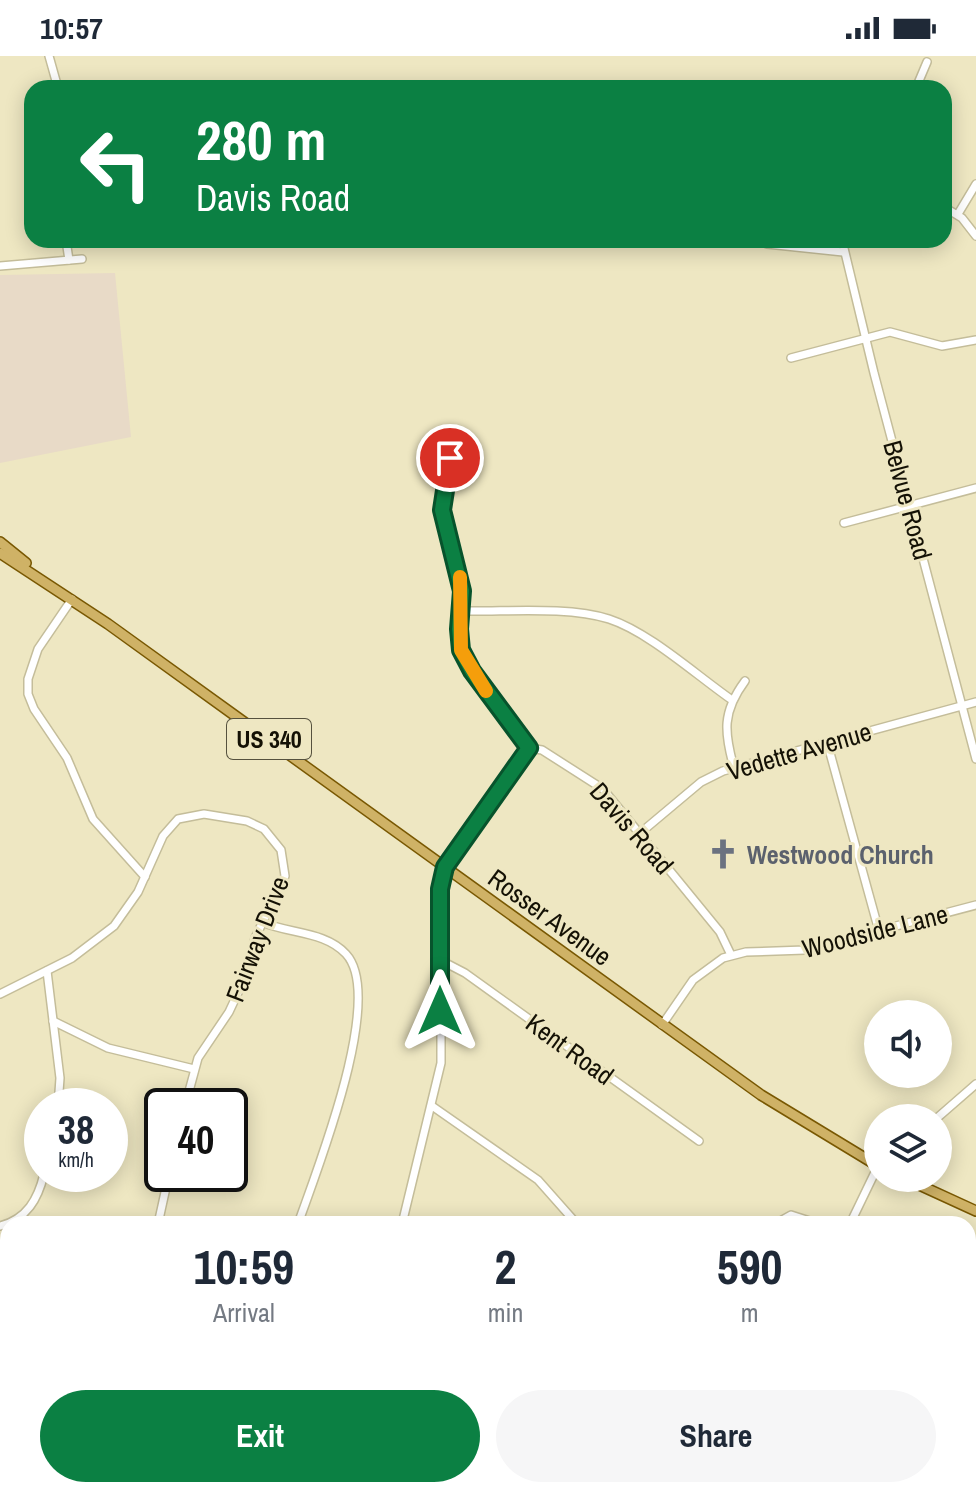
<!DOCTYPE html>
<style>
:root{--surface:#fff;--page:#f6f6f7;--text:#1f2937;--muted:#747a83;--accent:#0b8043}
body{margin:0;font-family:"Archivo Narrow",sans-serif;background:var(--page);color:var(--text);height:100vh;display:flex;flex-direction:column;font-size:30px;white-space:nowrap}
*{box-sizing:border-box;margin:0}
p{font-size:26px;color:var(--muted)}
.icon{flex:none;width:44px;height:44px;fill:none;stroke:currentColor;stroke-width:2;stroke-linecap:round;stroke-linejoin:round}
.map{position:relative;flex:1;overflow:hidden}
.sheet{position:absolute;left:0px;top:1160px;width:976px;height:282px;display:flex;flex-direction:column;background:var(--surface);border-radius:24px 24px 0 0;box-shadow:0 4px 20px #0003}
.sheet>*{flex:none}
.banner{position:absolute;left:24px;top:24px;width:928px;height:168px;border-radius:24px;box-shadow:0 4px 20px #0003;background:#0b8043;color:#fff;overflow:hidden}
.tools{position:absolute;left:864px;top:944px;display:grid;gap:16px}
.tools a{display:grid;place-items:center;width:88px;height:88px;border-radius:50%;background:var(--surface);box-shadow:0 4px 20px #0003;font-size:40px}
.speed{position:absolute;left:24px;top:1032px;display:flex;gap:16px;font-size:40px;font-weight:700;text-align:center}
.speed>*{display:grid;place-content:center;width:104px;height:104px;border-radius:50%;background:var(--surface);box-shadow:0 4px 20px #0003;line-height:1}
.speed small{font-size:20px;font-weight:400}
.speed .limit{border:4px solid #111;border-radius:12px;background:#fff;color:#111}
.pin{position:absolute;display:grid;place-items:center;width:68px;height:68px;color:#fff;margin:-34px;border:4px solid #fff;border-radius:50%;box-shadow:0 2px 8px #0007}
.me{position:absolute;width:88px;margin:-44px;rotate:0deg;stroke-linejoin:round;filter:drop-shadow(0 0 6px #0008)}
.turn{display:flex;align-items:center;gap:28px;height:168px;padding:0 40px;font-size:36px}
.turn .icon{width:104px;height:104px;stroke-width:2.5}
.turn b{display:block;font-size:56px;line-height:68px}
.eta{display:flex;justify-content:space-evenly;align-items:center;height:136px;text-align:center}
.eta b{font-size:48px;font-weight:700;line-height:56px}
.action{display:flex;gap:16px;margin-top:auto;padding:16px 40px}
.action a{flex:1;height:92px;border-radius:48px;background:var(--accent);color:#fff;font-size:32px;font-weight:700;line-height:92px;text-align:center}
.action a+a{background:var(--page);color:var(--text)}
.status{display:flex;justify-content:space-between;align-items:center;height:56px;padding:0 40px;background:var(--surface);direction:ltr}
.status svg{height:22px;fill:currentColor}
.map>svg:first-child{display:block}
.commercial{fill:#e8dac7}
.green{fill:#c0dba6}
.lines{fill:none;stroke-linecap:round;stroke-linejoin:round}
.stream{stroke:#7a9dd5;stroke-width:2}
.minor-casing{stroke:#c4bd9a;stroke-width:10}
.major-casing{stroke:#795802;stroke-width:12}
.minor{stroke:#fff;stroke-width:7}
.major{stroke:#cfb266;stroke-width:9}
.route-casing{stroke:#07532c;stroke-width:20}
.route{stroke:#0b8043;stroke-width:14}
.slow{stroke:#f59e0b;stroke-width:14}
.labels{text-anchor:middle;dominant-baseline:central;stroke-width:6;stroke-linejoin:round;paint-order:stroke}
.shield{fill:#eee7c2;stroke:#55513e;stroke-width:2}
.shield-label{font-size:24px;font-weight:bold;fill:#141105}
.street-label{font-size:26px;fill:#141105;stroke:#eee7c2}
.worship-label{font-size:26px;font-weight:bold;fill:#5b616d;stroke:#eee7c2;text-anchor:start}
</style>
<div class="status"><b>10:57</b><svg viewBox="0 0 49 12"><path d="M0 12V9h3v3zM5 12V6h3v6zM10 12V3h3v9zM15 12V0h3v12zM26 1h20v11H26zM47 4h2v5h-2z"/></svg></div>
<div class="map">
<svg width="976" height="1441" viewBox="0 0 976 1441">
<rect width="100%" height="100%" fill="#eee7c2"/>
<polygon class="commercial" points="115,217 131,381 0,407 0,219"/>
<polygon class="green" points="152,1434 441,1434 442,1441 149,1441"/>
<g class="lines">
<polyline class="stream" points="307,1434 307,1441"/>
<g class="minor-casing">
<g id="minor">
<polyline points="49,0 58,32"/>
<polyline points="916,32 927,6"/>
<polyline points="944,151 962,162 976,180"/>
<polyline points="958,158 976,128"/>
<polyline points="66,184 69,204"/>
<polyline points="842,184 874,317 976,703"/>
<polyline points="767,188 843,196"/>
<polyline points="0,210 82,203"/>
<polyline points="791,302 890,276 942,290 976,284"/>
<polyline points="450,402 442,454 462,535 459,573 461,594 472,615 529,692"/>
<polyline points="844,467 976,432"/>
<polyline points="72,543 38,593 28,623 28,638 34,653 67,702 93,763 145,821"/>
<path d="M462,555c44,1 105,-5 147,8 40,13 87,56 123,81"/>
<polyline points="827,686 879,875"/>
<polyline points="529,692 542,694 603,733 720,876 731,899"/>
<path d="M734,712c-10,-36 -12,-56 11,-87"/>
<polyline points="639,778 701,726 723,715 976,646"/>
<path d="M262,866c27,12 63,9 84,32 40,43 -30,218 -48,270"/>
<polyline points="440,904 465,917 699,1085"/>
<polyline points="47,915 60,1022 58,1050"/>
<polyline points="0,938 72,902 114,870 138,836 163,780 178,763 204,758 247,765 264,773 281,794 285,820 255,882 243,926 229,956 198,1002 185,1050"/>
<polyline points="53,965 108,992 194,1013"/>
<polyline points="662,969 693,924 723,902 746,896 805,894 976,849"/>
<polyline points="432,1050 538,1124 577,1168"/>
<polyline points="937,1062 976,1028"/>
<polyline points="158,1168 169,1118"/>
<polyline points="402,1168 441,1007 441,824 452,798 529,692"/>
<polyline points="775,1168 791,1159 819,1168"/>
<polyline points="850,1168 878,1110"/>
<path d="M0,1170c27,-7 38,-27 44,-52"/>
<polyline points="968,1294 976,1297"/>
<polyline points="0,1316 8,1317"/>
<polyline points="968,1404 976,1393"/>
<polyline points="452,1434 452,1441"/>
<polyline points="963,1434 971,1441"/>
<polyline points="94,1441 96,1434"/>
<polyline points="939,1441 945,1434"/>
</g>
</g>
<g class="major-casing">
<g id="major">
<polyline points="0,486 26,507"/>
<polyline points="0,497 108,568 761,1039 878,1110"/>
<polyline points="904,1122 976,1155"/>
</g>
</g>
<use href="#minor" class="minor"/>
<use href="#major" class="major"/>
</g>
<g class="lines">
<g class="route-casing">
<polyline id="route" points="440,955 440,833 445,811 529,692 472,615 461,594 459,573 462,535 442,454 450,402"/>
</g>
<use href="#route" class="route"/>
<polyline class="slow" points="460,521 461,594 486,635"/>
</g>
<defs>
<g id="church-bare" transform="scale(2.4)"><path d="M-1.2-6h2.4v3.5h3.3v2.4h-3.3V6h-2.4V-.1h-3.3v-2.4h3.3Z" fill="#6b7280" stroke="#eee7c2" stroke-width="2.5" paint-order="stroke"/></g>
</defs>
<g fill-rule="evenodd">
<use href="#church-bare" x="723" y="798"/>
</g>
<g class="labels">
<rect class="shield" x="227" y="663" width="84" height="40" rx="6"/>
<g class="shield-label">
<text x="269" y="683">US 340</text>
</g>
<g class="street-label">
<text transform="translate(908 444) rotate(75)">Belvue Road</text>
<text transform="translate(799 695) rotate(-16)">Vedette Avenue</text>
<text transform="translate(632 772) rotate(49)">Davis Road</text>
<text transform="translate(550 861) rotate(36)">Rosser Avenue</text>
<text transform="translate(875 875) rotate(-14)">Woodside Lane</text>
<text transform="translate(257 883) rotate(-69)">Fairway Drive</text>
<text transform="translate(570 993) rotate(36)">Kent Road</text>
</g>
<g class="worship-label">
<text x="747" y="798">Westwood Church</text>
</g>
</g>
</svg>
<div class="tools">
<a><svg class="icon" aria-label="sound" viewBox="0 0 24 24"><path d="M4 9h4l5-4v14l-5-4H4zM17 9q2 3 0 6"/></svg></a>
<a><svg class="icon" aria-label="layers" viewBox="0 0 24 24"><path d="M12 4l9 5-9 5-9-5zM3 14l9 5 9-5"/></svg></a>
</div>
<div class="speed"><div>38<small>km/h</small></div><div class="limit">40</div></div>
<div class="pin" style="left:450px;top:402px;background:#d93025"><svg class="icon" aria-label="arrive" viewBox="0 0 24 24"><path d="M6 21V4h12l-3 4 3 4H6"/></svg></div>
<svg class="me" style="left:440px;top:955px" viewBox="-20 -20 40 40"><path d="M0-17L14 15 0 8-14 15z" fill="#0b8043" stroke="#fff" stroke-width="4"/></svg>
<div class="banner">
<div class="turn"><svg class="icon" aria-label="left" viewBox="0 0 24 24"><path d="M17 20v-9H6M10 6l-5 5 5 5"/></svg><div><b>280 m</b>Davis Road</div></div>
</div>
<section class="sheet">
<div class="eta">
<div><b>10:59</b><p>Arrival</p></div>
<div><b>2</b><p>min</p></div>
<div><b>590</b><p>m</p></div>
</div>
<div class="action"><a>Exit</a><a>Share</a></div>
</section>
</div>
